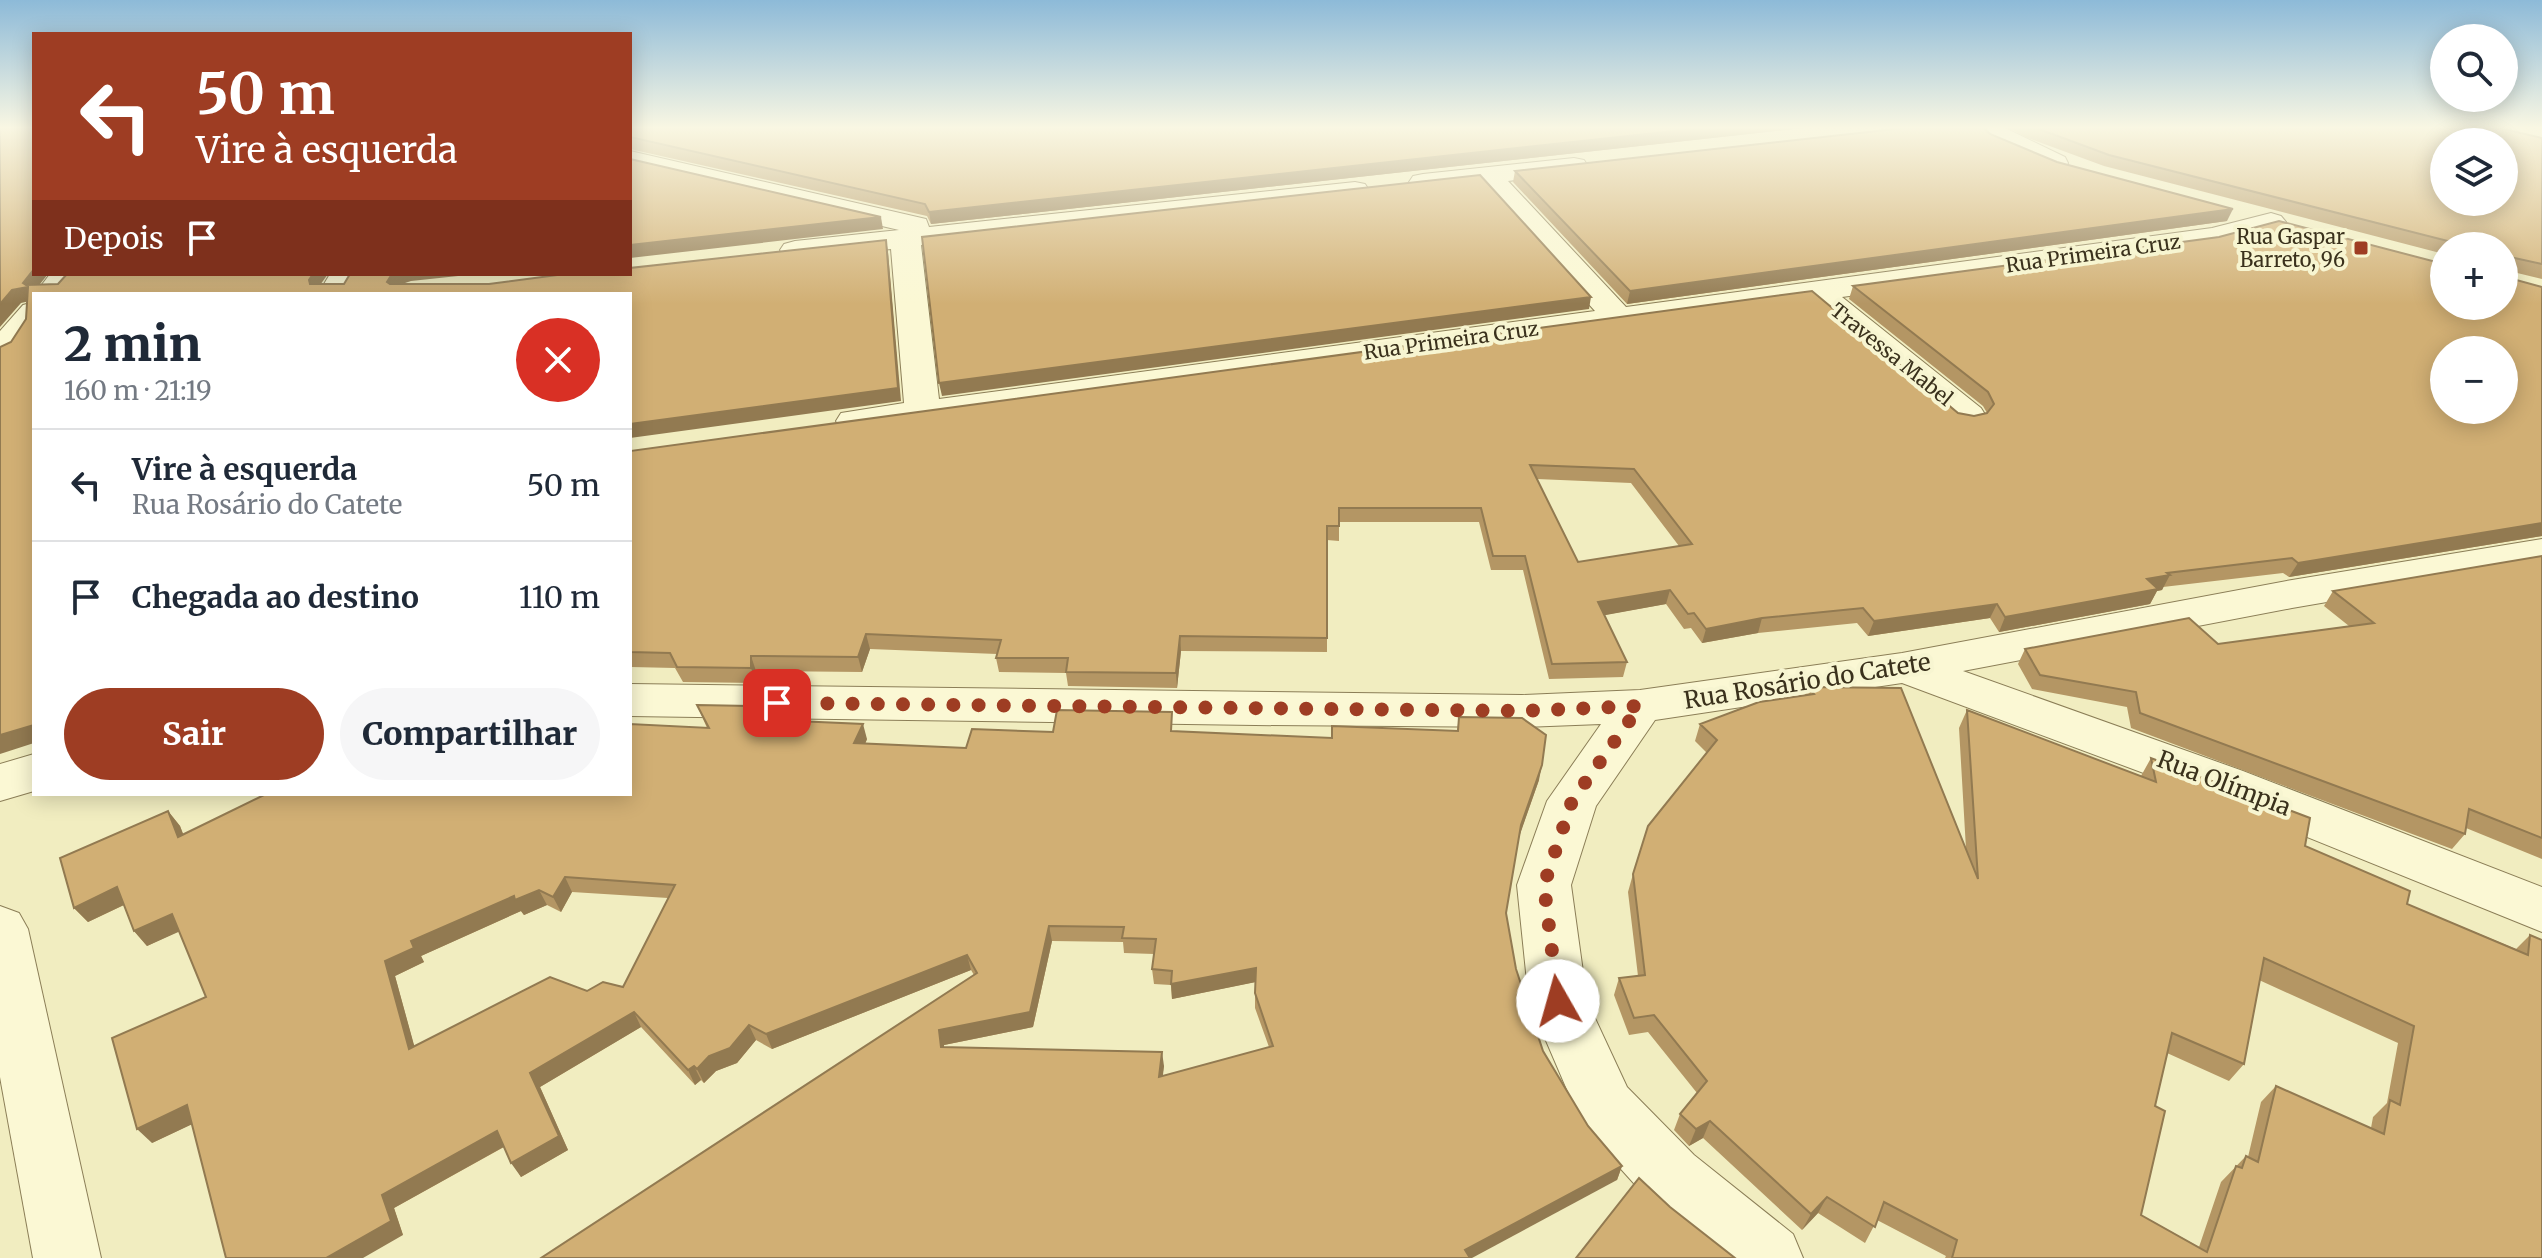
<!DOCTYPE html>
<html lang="pt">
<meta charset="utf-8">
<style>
:root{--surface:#fff;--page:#f6f6f7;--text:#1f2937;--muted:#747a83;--line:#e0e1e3;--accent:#9e3d23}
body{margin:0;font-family:Merriweather,serif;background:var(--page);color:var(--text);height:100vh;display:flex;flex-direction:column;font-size:30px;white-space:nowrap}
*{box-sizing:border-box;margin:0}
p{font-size:26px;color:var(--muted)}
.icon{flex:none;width:44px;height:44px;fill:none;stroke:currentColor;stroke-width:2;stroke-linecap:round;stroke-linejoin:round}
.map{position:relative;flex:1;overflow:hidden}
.drawer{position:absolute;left:32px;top:292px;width:600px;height:504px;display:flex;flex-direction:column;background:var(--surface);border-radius:0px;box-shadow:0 4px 20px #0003}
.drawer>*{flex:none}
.hud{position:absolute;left:32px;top:32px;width:600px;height:244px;border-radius:0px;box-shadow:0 4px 20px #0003;background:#9e3d23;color:#fff;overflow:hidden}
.buttons{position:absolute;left:2430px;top:24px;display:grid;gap:16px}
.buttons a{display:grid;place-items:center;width:88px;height:88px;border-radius:50%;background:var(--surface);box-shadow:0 4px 20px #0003;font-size:40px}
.pin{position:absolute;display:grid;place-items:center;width:68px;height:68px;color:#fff;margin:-34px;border-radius:16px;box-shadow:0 4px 12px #0006}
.me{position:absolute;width:88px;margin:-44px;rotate:353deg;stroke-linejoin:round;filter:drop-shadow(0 0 6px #0008)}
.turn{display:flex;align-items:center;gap:28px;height:168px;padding:0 32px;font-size:36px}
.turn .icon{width:104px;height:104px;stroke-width:2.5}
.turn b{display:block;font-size:56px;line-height:68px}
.then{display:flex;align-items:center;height:76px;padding:0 32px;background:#0003;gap:16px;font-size:30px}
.round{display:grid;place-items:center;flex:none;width:84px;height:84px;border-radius:42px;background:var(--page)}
.overview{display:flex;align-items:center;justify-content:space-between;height:136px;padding:0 32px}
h1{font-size:48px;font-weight:800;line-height:60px}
.primary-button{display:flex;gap:16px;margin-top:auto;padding:16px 32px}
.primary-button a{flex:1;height:92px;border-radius:48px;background:var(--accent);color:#fff;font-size:32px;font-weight:800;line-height:92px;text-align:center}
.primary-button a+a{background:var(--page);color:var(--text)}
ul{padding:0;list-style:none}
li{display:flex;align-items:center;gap:24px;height:112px;padding:0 32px;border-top:2px solid var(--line)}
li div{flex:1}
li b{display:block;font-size:30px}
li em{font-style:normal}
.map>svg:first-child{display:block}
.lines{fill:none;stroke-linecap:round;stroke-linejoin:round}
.minor-casing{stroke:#8b7e57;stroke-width:2}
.minor{fill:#fbf8d4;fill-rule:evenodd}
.wall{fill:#b49664;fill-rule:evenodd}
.shaded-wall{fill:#927a51}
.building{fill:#d1af74;stroke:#927a51;stroke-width:2;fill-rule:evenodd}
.route{stroke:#9e3d23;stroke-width:14;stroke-dasharray:0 25.2}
.poi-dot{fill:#9e3d23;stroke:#f7f5d1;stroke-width:3}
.labels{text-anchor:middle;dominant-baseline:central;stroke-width:8;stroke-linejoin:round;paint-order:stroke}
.far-poi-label{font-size:20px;fill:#3a311c;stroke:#f7f5d1;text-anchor:end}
.far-street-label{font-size:20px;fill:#3a311c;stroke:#f7f5d1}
.street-label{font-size:24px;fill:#3a311c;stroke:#f7f5d1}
</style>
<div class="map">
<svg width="2542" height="1258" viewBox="0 0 2542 1258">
<rect width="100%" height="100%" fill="#f1edc0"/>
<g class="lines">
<g class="minor-casing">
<g id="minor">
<polygon points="1971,128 2005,128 2065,157 2068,163 2065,169 2045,169 1975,133"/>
<polygon points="630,151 926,219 929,227 1355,182 1365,184 1369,190 1365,196 1355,198 921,245 939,399 1595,311 1480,184 1423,190 1413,188 1409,182 1413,176 1423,174 1574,158 1584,160 1588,166 1584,172 1508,181 1626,307 2212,228 2271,213 2281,216 2286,222 2281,228 2213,246 1842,297 1981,408 1986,416 1981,424 1968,427 1955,424 1809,301 854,432 841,429 836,421 841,413 904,403 891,249 795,259 784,256 780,250 784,244 795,241 899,230 630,167"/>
<polygon points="50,274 82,274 66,294 34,295"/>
<polygon points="330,274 360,274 350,294 318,294"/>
<path d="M34,302c0,27 -3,52 -34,60v-31l23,-26z"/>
<polygon points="2542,539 2542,565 2292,608 1963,671 2243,771 2542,887 2542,932 2208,797 1902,683 1655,720 1596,806 1571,885 1587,1001 1627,1087 1694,1155 1793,1234 1803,1258 1718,1258 1648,1199 1583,1127 1529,1001 1517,885 1547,801 1601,724 1522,727 1255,725 630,716 630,684 1522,695 1640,690 1902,653 2292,580"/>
<polygon points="34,754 34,791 0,801 0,764"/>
<polygon points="0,906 19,913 28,929 101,1258 33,1258 0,1077"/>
</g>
</g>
<use href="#minor" class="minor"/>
</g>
<g class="wall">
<polygon points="630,128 1803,128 931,224 927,216 630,149"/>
<path d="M2009,128h491l42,10v141l-33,-8v7l33,9v249l-253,41 -6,-4 -120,14 -1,3 -5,1 -7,13 -151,28 -9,-14 -122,18 -11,-13 -99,10 -56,10 -11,-15 -7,1 -18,-25 -62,11 23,47 -4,15 -74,2 -26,-109h-32l-12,-48h-140v19l-12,-1v112l-146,-1 -4,37 -109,-2 -2,-13 -67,-1 -3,-14 1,-4 -127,-5 -8,23 -106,-1v12l-73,-1 -8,-14 -44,-1 -1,2v-218l1328,-38 16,3 13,-3 -4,-7 -134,-107 4,-13 591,20 60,-60h-60v8l-340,-88 -79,-29zM1537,479l94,4 48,63 -101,16z"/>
<polygon points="1990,134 2057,162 2227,221 1627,304 1513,182 1515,171"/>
<polygon points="2542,556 2542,859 2466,828 2465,834 2452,849 2131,728 2127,707 2032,689 2018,664 2025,649 2218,644 2349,626 2324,606 2333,591"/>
<path d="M1808,687l158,162 -7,-121 8,-18 174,66 10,-18 256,146 109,45 14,-14 12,323h-597l1,-2 -69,-36 -12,23 -47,-30 -16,17 -99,-92 -14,8 -15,-16 6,-16 17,-21 -49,-61 -19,3 -15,-40 5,-17 19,-2 -10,-84 5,-18 74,-121 -12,-12 5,-17 105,-29zM2259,980l139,63 -11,60 -14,14 -2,11 -95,-42 -15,16 -13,55 -2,-1 -25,26 -22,65 -58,-32 14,-109 12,-53 62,28 15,-17z"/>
<path d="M697,705l57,14 113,20 -2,5 101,4 87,-16h119l160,6 125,-7 2,-14 80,63 -21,59 -12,74 10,56 27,82 45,75 34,40 -5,14 -1076,78 433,-283 -3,-5 -199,79 -16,-9 -19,23 -21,8 -12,12 -3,-3 -6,5 -54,-58 -101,60 28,63 -47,27 -17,-30 -110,61 9,27 -211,-111 -40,19 54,-146 -27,-66 -32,15 -13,-15 -10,-26 -36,17 -14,-14 94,-97 12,15 3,8 524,-106zM572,892l96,6 -45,89 -36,4 -173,55 -19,-70 29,-14 -3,-6 100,-45 3,4 23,-10 14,7zM1052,941l71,1 1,11 30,1 -2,15 2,15 17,1 1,14 83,-17v26l14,39 -107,30 2,-11 -220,-19v-2l89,-18z"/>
</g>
<g class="shaded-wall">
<polygon points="1702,128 1803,128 931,224 929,212"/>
<polygon points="2233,209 2227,221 1627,304 1630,291"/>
<polygon points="881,217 883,229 630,258 630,245"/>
<polygon points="886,240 888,252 901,401 630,438 630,424"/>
<polygon points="34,269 34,274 48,274 32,294 34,300 21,303 0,327 0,304 12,290 23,283"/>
<polygon points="313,274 328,274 315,292 310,284 309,280"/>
<polygon points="392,274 477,274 411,281 399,285 393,294 387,282"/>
<polygon points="1591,297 1589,309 942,396 939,383"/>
<polygon points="2542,523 2542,536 2289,577 2298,563"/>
<polygon points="2170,575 2162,590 2157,591 2150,604 1999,632 2005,617 2147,579"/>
<polygon points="1670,590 1666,604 1595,617 1598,602"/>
<polygon points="1997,604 1990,618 1868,636 1874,621"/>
<polygon points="1762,618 1758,633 1702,643 1706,629"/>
<polygon points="866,634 870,649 862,672 858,657"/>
<polygon points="1180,636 1181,651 1177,688 1176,673"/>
<polygon points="751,656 756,671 756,683 751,668"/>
<polygon points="750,706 755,721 750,719"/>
<polygon points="863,724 867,739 859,758 854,743"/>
<polygon points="34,725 34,743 0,754 0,735"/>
<polygon points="1542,765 1539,780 1518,840 1521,825"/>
<polygon points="168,811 180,826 190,852 178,837"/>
<polygon points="565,877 572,892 561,912 553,897"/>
<polygon points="117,887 130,902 88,922 74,908"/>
<polygon points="539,890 547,905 524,915 521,911 421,956 424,962 395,976 419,1063 409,1049 385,961 411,941 514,896"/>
<polygon points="172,914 185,929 147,946 134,931"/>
<polygon points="1049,926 1052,941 1033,1027 944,1045 945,1061 941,1047 939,1030"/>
<polygon points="967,955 971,970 772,1049 766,1034"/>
<polygon points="1256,968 1256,982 1172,999 1171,984"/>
<polygon points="634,1012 641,1027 540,1087 568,1150 521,1177 511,1163 530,1073"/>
<polygon points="749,1025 756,1040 737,1063 716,1071 704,1083 697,1069 709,1056"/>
<polygon points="1162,1052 1164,1066 1161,1092 1159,1077"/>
<polygon points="694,1066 701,1080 695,1085 688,1070"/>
<polygon points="187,1105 201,1120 152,1143 137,1129"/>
<polygon points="1710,1121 1703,1138 1689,1146 1696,1129"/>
<polygon points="497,1131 507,1145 394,1208 403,1235 363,1258 326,1258 382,1195"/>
<polygon points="1622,1166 1617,1180 1472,1258 1463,1258 1465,1250"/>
<polygon points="1827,1197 1818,1213 1802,1230 1811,1214"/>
</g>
<g class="building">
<polygon points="0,128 34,128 34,269 23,283 26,285 58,284 67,274 313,274 309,280 310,284 344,284 350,274 392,274 387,282 390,284 489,284 565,274 630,274 630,268 886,240 898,388 630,424 630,294 34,294 34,725 0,735 0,347 11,342 26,319 28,287 12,290 0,304"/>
<polygon points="630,128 1702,128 929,212 925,204 630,137"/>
<polygon points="1904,128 1984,128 1990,134 2057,162 2233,209 1630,291 1515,171"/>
<path d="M2036,128h464l42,10v126l-32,-7 -1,21 33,9v236l-244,40 -6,-5 -125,15 3,2 -23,4 11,10 -153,28 -8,-13 -123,17 -11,-13 -101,10 -56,11 -12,-16 -6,1 -18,-24 -72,12 29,60 -75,2 -27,-108h-32l-12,-48h-142v18h-12v112l-147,-2 -4,37 -110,-1 2,-14h-72l5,-18 -135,-6 -8,23 -107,-1v12l-74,-1 -7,-14 -40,-1v-201l1182,-160 146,122 16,3 13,-3 7,-9 -6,-12 -135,-106 366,-49 60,-16 165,43v42h60v-60h-51l-1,-4 -343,-87zM2444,142h60v60h-60zM2444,350h60v60h-60zM1530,465l104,4 58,75 -114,18z"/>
<polygon points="630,159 881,217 630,245"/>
<polygon points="1480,175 1591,297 939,383 922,237"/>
<polygon points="2542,556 2542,838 2469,809 2465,834 2140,713 2136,692 2040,675 2025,649 2189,618 2218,644 2374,623 2333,591"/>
<path d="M1808,687l93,1 77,191 -11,-169 189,72 -5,-24 159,60 -5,28 105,45 -3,13 121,51 2,-20 12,5v318h-590l5,-18 -73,-38 -9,25 -48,-30 -16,17 -101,-93 -14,8 -16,-15 27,-33 -53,-66 -20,3 -15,-40 26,-3 -12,-101 15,-48 69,-86 -17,-16 59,-22 55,-8zM2264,958l150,68 -14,79 -10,-5 -6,34 -108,-48 -18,76 -12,-6 -4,12 -6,-2 -29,86 -66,-37 24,-104 -10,-5 17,-73 72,31z"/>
<path d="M697,705l53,1v13l113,5 -9,19 112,5 6,-19 81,3 4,-22 115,2 -1,19 161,7v-12l126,5 1,-14 63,1 24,17 -4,30 -21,60 -15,88 10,56 27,82 45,75 34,40 -157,84 5,8h-929l436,-285 -10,-18 -201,79 -17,-9 -19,23 -21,8 -12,13 -3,-3 -6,4 -54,-58 -104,61 29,63 -48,27 -14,-32 -115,64 9,26 -65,37h-100l-39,-153 -50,24 -25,-91 94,-41 -34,-83 -38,17 -17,-44 -43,21 -14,-50 108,-47 10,26 88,-43h364v-70l79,4zM565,877l110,8 -52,102 -20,-5 -16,9 -37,-14 -141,72 -24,-88 29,-13 -3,-7 103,-45 1,4 24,-10 14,7zM1049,926l75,1 -2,11 34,1 -4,30 20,2 -1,13 85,-16 -1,25 18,53 -114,31 3,-25 -221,-5 -2,-17 91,-18z"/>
<polygon points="1639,1178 1670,1207 1735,1258 1576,1258"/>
</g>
<linearGradient id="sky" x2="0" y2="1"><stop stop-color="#8dbad8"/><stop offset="0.42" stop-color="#f9f7e3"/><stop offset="1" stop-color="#f9f7e3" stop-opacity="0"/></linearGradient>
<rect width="2542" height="304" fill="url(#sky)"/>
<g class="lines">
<polyline class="route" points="777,703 1522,711 1640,706 1572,801 1544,885 1558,1001"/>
</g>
<rect class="poi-dot" x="2353" y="240" width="16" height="16" rx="4"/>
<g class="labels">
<g class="far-poi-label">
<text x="2345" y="236">Rua Gaspar<tspan x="2345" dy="23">Barreto, 96</tspan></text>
</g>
<g class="far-street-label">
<text transform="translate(2093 253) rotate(-8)">Rua Primeira Cruz</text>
<text transform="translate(1451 340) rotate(-8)">Rua Primeira Cruz</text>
<text transform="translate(1892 354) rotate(39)">Travessa Mabel</text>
</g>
<g class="street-label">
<text transform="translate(1807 681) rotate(-9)">Rua Rosário do Catete</text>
<text transform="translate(2224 783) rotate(21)">Rua Olímpia</text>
</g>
</g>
</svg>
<div class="buttons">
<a><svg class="icon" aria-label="search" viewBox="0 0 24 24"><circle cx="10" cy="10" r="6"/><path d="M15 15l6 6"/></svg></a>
<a><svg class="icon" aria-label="layers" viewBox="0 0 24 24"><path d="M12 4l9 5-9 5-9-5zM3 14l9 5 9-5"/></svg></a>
<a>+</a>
<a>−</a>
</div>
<div class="pin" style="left:777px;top:703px;background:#d93025"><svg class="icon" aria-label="arrive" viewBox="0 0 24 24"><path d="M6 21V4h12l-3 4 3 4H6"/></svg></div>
<svg class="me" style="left:1558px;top:1001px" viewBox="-20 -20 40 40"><circle r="19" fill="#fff"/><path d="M0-13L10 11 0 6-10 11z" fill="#9e3d23"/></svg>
<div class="hud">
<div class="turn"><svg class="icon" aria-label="left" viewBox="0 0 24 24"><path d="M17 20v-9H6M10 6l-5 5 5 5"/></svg><div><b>50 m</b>Vire à esquerda</div></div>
<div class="then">Depois<svg class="icon" aria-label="arrive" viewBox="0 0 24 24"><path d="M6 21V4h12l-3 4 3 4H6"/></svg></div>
</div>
<section class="drawer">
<div class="overview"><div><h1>2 min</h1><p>160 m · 21:19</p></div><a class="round" style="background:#d93025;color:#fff"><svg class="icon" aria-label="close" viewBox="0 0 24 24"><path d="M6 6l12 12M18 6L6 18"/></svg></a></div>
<ul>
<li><svg class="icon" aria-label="left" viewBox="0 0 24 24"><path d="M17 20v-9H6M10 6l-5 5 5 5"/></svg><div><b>Vire à esquerda</b><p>Rua Rosário do Catete</p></div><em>50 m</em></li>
<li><svg class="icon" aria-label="arrive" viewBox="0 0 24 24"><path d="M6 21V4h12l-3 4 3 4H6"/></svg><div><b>Chegada ao destino</b></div><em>110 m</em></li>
</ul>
<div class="primary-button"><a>Sair</a><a>Compartilhar</a></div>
</section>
</div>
